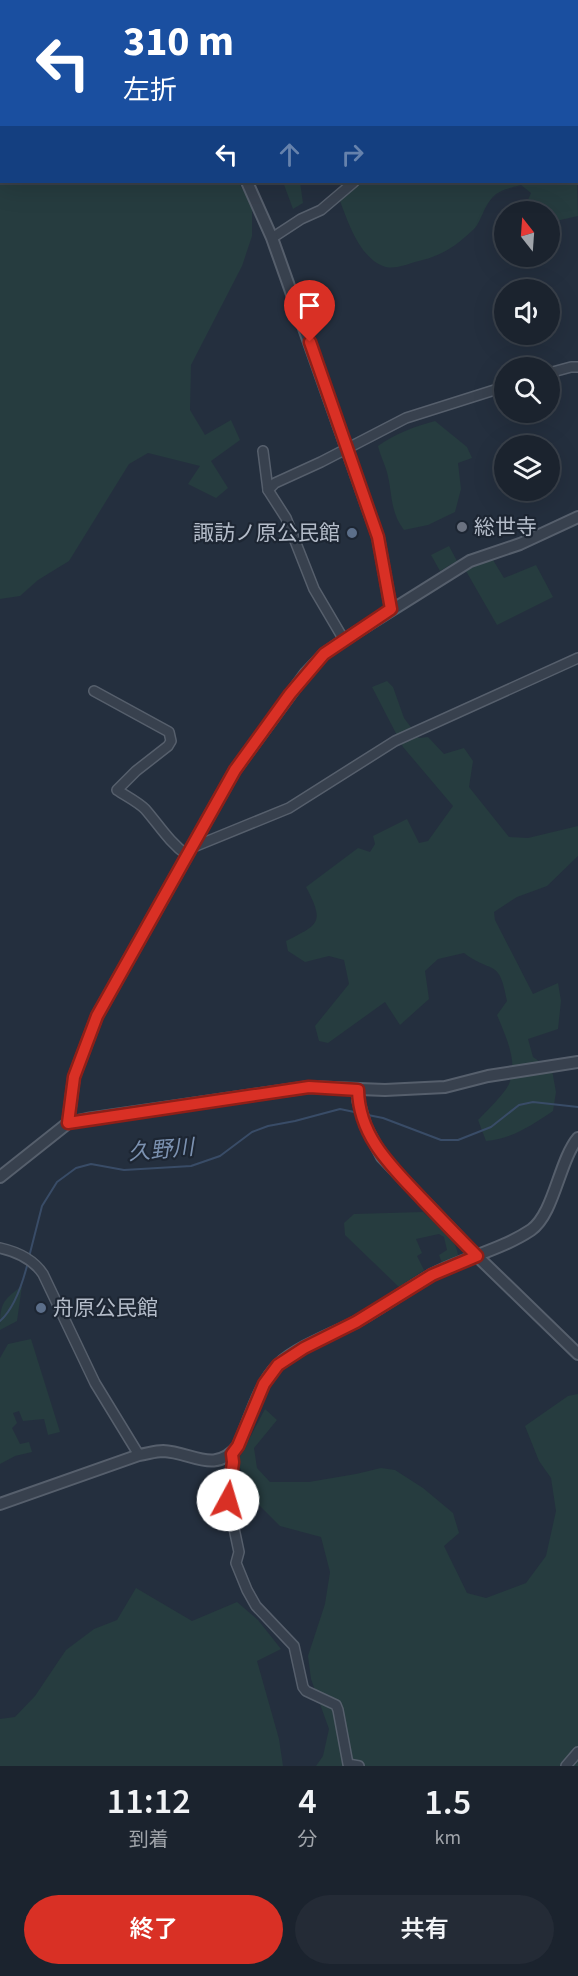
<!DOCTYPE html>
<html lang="ja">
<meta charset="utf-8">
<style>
:root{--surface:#1b232e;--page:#242b36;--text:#f1f3f6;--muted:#a0a4aa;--line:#39404a;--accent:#d93025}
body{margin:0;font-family:"Source Sans 3","Noto Sans JP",sans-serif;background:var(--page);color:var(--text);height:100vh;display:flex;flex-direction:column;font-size:22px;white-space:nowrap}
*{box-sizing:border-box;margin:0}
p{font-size:20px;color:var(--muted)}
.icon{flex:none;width:33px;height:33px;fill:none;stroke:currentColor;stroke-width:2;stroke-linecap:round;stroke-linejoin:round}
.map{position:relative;height:1766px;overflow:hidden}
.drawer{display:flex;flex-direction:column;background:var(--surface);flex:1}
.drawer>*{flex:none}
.hud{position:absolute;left:0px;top:0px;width:579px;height:183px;box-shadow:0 6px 24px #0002,0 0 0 2px var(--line);background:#1a4fa0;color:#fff;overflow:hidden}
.needle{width:39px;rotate:343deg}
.controls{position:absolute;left:494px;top:201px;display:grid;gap:12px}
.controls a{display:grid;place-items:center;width:66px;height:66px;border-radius:50%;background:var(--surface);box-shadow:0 6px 24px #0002,0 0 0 2px var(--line);font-size:30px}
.pin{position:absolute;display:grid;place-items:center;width:51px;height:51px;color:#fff;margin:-62px -26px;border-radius:50% 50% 50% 0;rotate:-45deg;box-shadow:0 0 6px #0007}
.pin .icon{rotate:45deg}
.me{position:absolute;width:66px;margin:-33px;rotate:6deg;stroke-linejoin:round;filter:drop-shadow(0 0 4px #0008)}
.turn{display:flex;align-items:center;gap:21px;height:126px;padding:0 24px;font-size:27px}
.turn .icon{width:78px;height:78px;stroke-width:2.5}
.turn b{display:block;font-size:42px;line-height:51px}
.lanes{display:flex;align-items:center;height:57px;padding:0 24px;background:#0003;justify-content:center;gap:30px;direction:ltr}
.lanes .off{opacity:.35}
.eta{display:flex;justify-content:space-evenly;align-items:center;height:102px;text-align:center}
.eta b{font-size:36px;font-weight:600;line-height:42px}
.primary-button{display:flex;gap:12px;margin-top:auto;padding:12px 24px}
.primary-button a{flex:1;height:69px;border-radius:36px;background:var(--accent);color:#fff;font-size:24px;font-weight:600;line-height:69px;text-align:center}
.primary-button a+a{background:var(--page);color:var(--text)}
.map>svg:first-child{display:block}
.green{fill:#263c3f}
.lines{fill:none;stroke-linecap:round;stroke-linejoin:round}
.stream{stroke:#394c67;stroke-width:2}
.minor-casing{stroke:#565f6c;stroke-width:12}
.tertiary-casing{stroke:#565f6c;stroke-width:14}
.minor{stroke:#38414e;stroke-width:9}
.tertiary{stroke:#38414e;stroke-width:10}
.route-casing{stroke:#8d1f18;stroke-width:15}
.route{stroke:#d93025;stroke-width:10}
.worship-dot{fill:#6b7280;stroke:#1d2633;stroke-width:2}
.service-dot{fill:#5c6f8a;stroke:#1d2633;stroke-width:2}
.labels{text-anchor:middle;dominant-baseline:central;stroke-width:4.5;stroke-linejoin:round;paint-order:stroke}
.poi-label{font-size:21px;fill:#b4bcc9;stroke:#1d2633;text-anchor:start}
.water-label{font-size:22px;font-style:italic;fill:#7c92b1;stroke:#1d2633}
</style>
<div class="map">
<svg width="578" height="1766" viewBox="0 0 578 1766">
<rect width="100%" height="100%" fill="#242f3e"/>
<g class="green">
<polygon points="0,0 185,0 2,2 2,182 238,182 252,205 252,236 242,266 191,365 190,410 205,435 231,420 240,440 211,461 228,488 216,498 188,484 200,466 148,453 129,464 69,561 38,580 20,596 0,599"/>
<polygon points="283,182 300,182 303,203 293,209"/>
<path d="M357,182h220l1,34 -22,5 -7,4v-13l-26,-1 8,-18 -10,-8c-23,6 -28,7 -38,28 -3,6 -5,12 -9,16 -20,19 -33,27 -59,33 -9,3 -23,8 -32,4 -24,-9 -36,-46 -44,-68z"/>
<path d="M435,421l32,26 5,11 -14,5 3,26 -6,23 -27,13 -24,5c-15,-19 -11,-39 -18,-61 -3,-9 -6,-15 -8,-23 18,-13 36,-19 57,-25z"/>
<polygon points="449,546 457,561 440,571 431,555"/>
<polygon points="493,560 504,578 536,565 553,597 497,625 466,571 479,564"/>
<path d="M387,681l6,6 11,31 15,20 9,-1 16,17 20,-6 9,13 -4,26 40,50 19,1 50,-12v30l-31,30 -30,11 -23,15 1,8 38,74 25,-11 3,18 -3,28 -30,10 5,18 19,13 4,22 -3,19c-21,14 -41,28 -67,30l-8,-21c8,-8 27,-27 31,-36 10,-22 -4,-49 -12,-69l10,-14c-8,-44 -14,-26 -43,-48l-26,6 -13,12 4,28 -29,26 -15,-23 -57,41 -9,-2 -4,-15 34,-42 -5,-24 -15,-4 -24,6 -17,-11 -2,-10c33,-17 39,-18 20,-54l52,-39 12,4 5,-8 -2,-8 34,-17 12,24 9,-2 25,-35 -50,-59 -31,-60z"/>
<path d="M423,1212c13,12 33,24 35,43l-16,8 -3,-8 8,-5 -3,-13 -5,-3 -23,5 6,14 -5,3 7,14 -25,17 -54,-52 -1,-12 10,-9z"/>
<path d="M22,1286l-5,35 -17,9c0,-25 1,-29 22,-44z"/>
<polygon points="31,1339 60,1432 48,1435 44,1419 23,1421 19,1411 13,1413 17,1423 12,1428 20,1444 29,1442 32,1452 15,1456 0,1464 0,1358 8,1344"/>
<polygon points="578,1394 578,1766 316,1766 323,1756 329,1729 311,1679 308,1656 325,1604 330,1572 321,1537 280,1526 259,1505 237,1462 265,1409 277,1420 254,1448 257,1468 270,1482 309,1482 356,1474 381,1468 395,1470 423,1488 453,1513 459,1533 444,1546 467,1593 486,1598 526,1583 546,1556 556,1511 551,1478 539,1461 525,1426 568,1396"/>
<polygon points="136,1588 192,1621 237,1602 258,1620 281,1649 257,1661 279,1739 283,1766 0,1766 0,1719 15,1717 35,1696 66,1650 94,1629 117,1620"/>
</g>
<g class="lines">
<g class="stream">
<polyline points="368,1115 383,1118 441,1140 458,1140 491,1127 519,1105 533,1102 578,1107"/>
<polyline points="29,1257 42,1206 57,1182 76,1168 91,1164 124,1170 191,1166 220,1156 252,1132 268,1126 295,1121 340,1109 359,1113"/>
<path d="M0,1321c15,-13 23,-39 28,-59"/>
</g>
<g class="minor-casing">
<g id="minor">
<polyline points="272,238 301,219 321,210 354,182"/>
<polyline points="549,373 571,367 578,367"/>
<polyline points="263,451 268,490 286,518 314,589 344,640"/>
<polyline points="268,490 275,483 321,462 406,418 504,387"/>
<path d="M94,691l75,41 2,9 -3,5 -32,25 -19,19c9,6 21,12 28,19 14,16 24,33 42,46"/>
<polyline points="191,848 289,808 395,741 578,658"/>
<path d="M0,1248c18,4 33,11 43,26l52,109 44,72"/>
<polyline points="232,1454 233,1462 228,1500 239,1552 236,1563 247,1590 256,1606 294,1646 303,1687 306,1691 336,1705 338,1710 348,1764 359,1766"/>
<polyline points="566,1766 578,1752"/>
</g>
</g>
<g class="tertiary-casing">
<g id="tertiary">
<polyline points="223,0 229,2"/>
<polyline points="370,0 371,2"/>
<polyline points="207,2 214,0"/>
<polyline points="247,182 272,238 378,537 391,609"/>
<polyline points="358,1090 358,1100 366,1127 382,1157 477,1256 578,1354"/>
<polyline points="68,1123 74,1077 97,1016 235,770 306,673 324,654 344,640 470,561 520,544 578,517"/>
<polyline points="0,1177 68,1123 87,1119 309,1087 385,1090 445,1087 488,1076 578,1062"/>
<path d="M0,1504l139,-49c8,-1 16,-4 24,-4 29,1 51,24 75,-5 11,-24 21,-63 40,-81 16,-16 51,-30 72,-40 28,-14 54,-34 81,-50 32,-17 70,-25 100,-45 23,-16 28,-69 47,-92"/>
</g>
</g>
<use href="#minor" class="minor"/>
<use href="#tertiary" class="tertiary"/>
</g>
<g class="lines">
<g class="route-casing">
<path id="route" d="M228,1500l5,-38 -1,-8 6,-8 26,-62 14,-19 26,-17 52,-26 76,-47 45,-19c-19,-19 -37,-38 -55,-57 -30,-32 -63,-62 -64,-109l-49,-3 -241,36 6,-46 23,-61 138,-246 55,-76 34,-40 67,-45 -13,-72 -68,-195"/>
</g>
<use href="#route" class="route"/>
</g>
<circle class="worship-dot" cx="462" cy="527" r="6"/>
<g class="service-dot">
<circle cx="352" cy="533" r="6"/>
<circle cx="41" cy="1308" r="6"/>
</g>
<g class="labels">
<g class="poi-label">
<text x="474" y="527">総世寺</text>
<text x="340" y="533" text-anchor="end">諏訪ノ原公民館</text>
<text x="53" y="1308">舟原公民館</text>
</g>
<g class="water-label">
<text transform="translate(161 1150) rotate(-5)">久野川</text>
</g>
</g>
</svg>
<div class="controls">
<a><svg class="needle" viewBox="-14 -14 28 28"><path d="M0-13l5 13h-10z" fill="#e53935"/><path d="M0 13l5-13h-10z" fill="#a0a4aa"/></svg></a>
<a><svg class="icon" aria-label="sound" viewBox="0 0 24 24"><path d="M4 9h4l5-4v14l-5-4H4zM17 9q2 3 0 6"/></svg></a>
<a><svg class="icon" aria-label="search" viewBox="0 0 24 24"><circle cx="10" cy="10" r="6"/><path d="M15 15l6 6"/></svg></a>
<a><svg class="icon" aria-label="layers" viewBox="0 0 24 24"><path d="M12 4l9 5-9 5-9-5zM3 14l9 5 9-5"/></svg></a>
</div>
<div class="pin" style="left:310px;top:342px;background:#d93025"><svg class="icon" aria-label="arrive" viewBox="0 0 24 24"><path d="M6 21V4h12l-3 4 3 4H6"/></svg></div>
<svg class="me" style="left:228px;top:1500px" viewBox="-20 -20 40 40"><circle r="19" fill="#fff"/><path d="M0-13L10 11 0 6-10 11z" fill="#d93025"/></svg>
<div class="hud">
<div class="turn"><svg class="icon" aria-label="left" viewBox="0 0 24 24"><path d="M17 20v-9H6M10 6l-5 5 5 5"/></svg><div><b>310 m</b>左折</div></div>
<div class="lanes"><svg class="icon" aria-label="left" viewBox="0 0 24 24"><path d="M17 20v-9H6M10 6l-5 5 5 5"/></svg><svg class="icon off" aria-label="ahead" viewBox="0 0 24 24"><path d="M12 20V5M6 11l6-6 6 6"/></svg><svg class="icon off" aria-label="right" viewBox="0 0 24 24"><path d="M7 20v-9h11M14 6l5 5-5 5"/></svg></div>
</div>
</div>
<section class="drawer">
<div class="eta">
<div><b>11:12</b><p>到着</p></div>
<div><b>4</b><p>分</p></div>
<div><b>1.5</b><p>km</p></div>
</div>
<div class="primary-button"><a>終了</a><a>共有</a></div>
</section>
